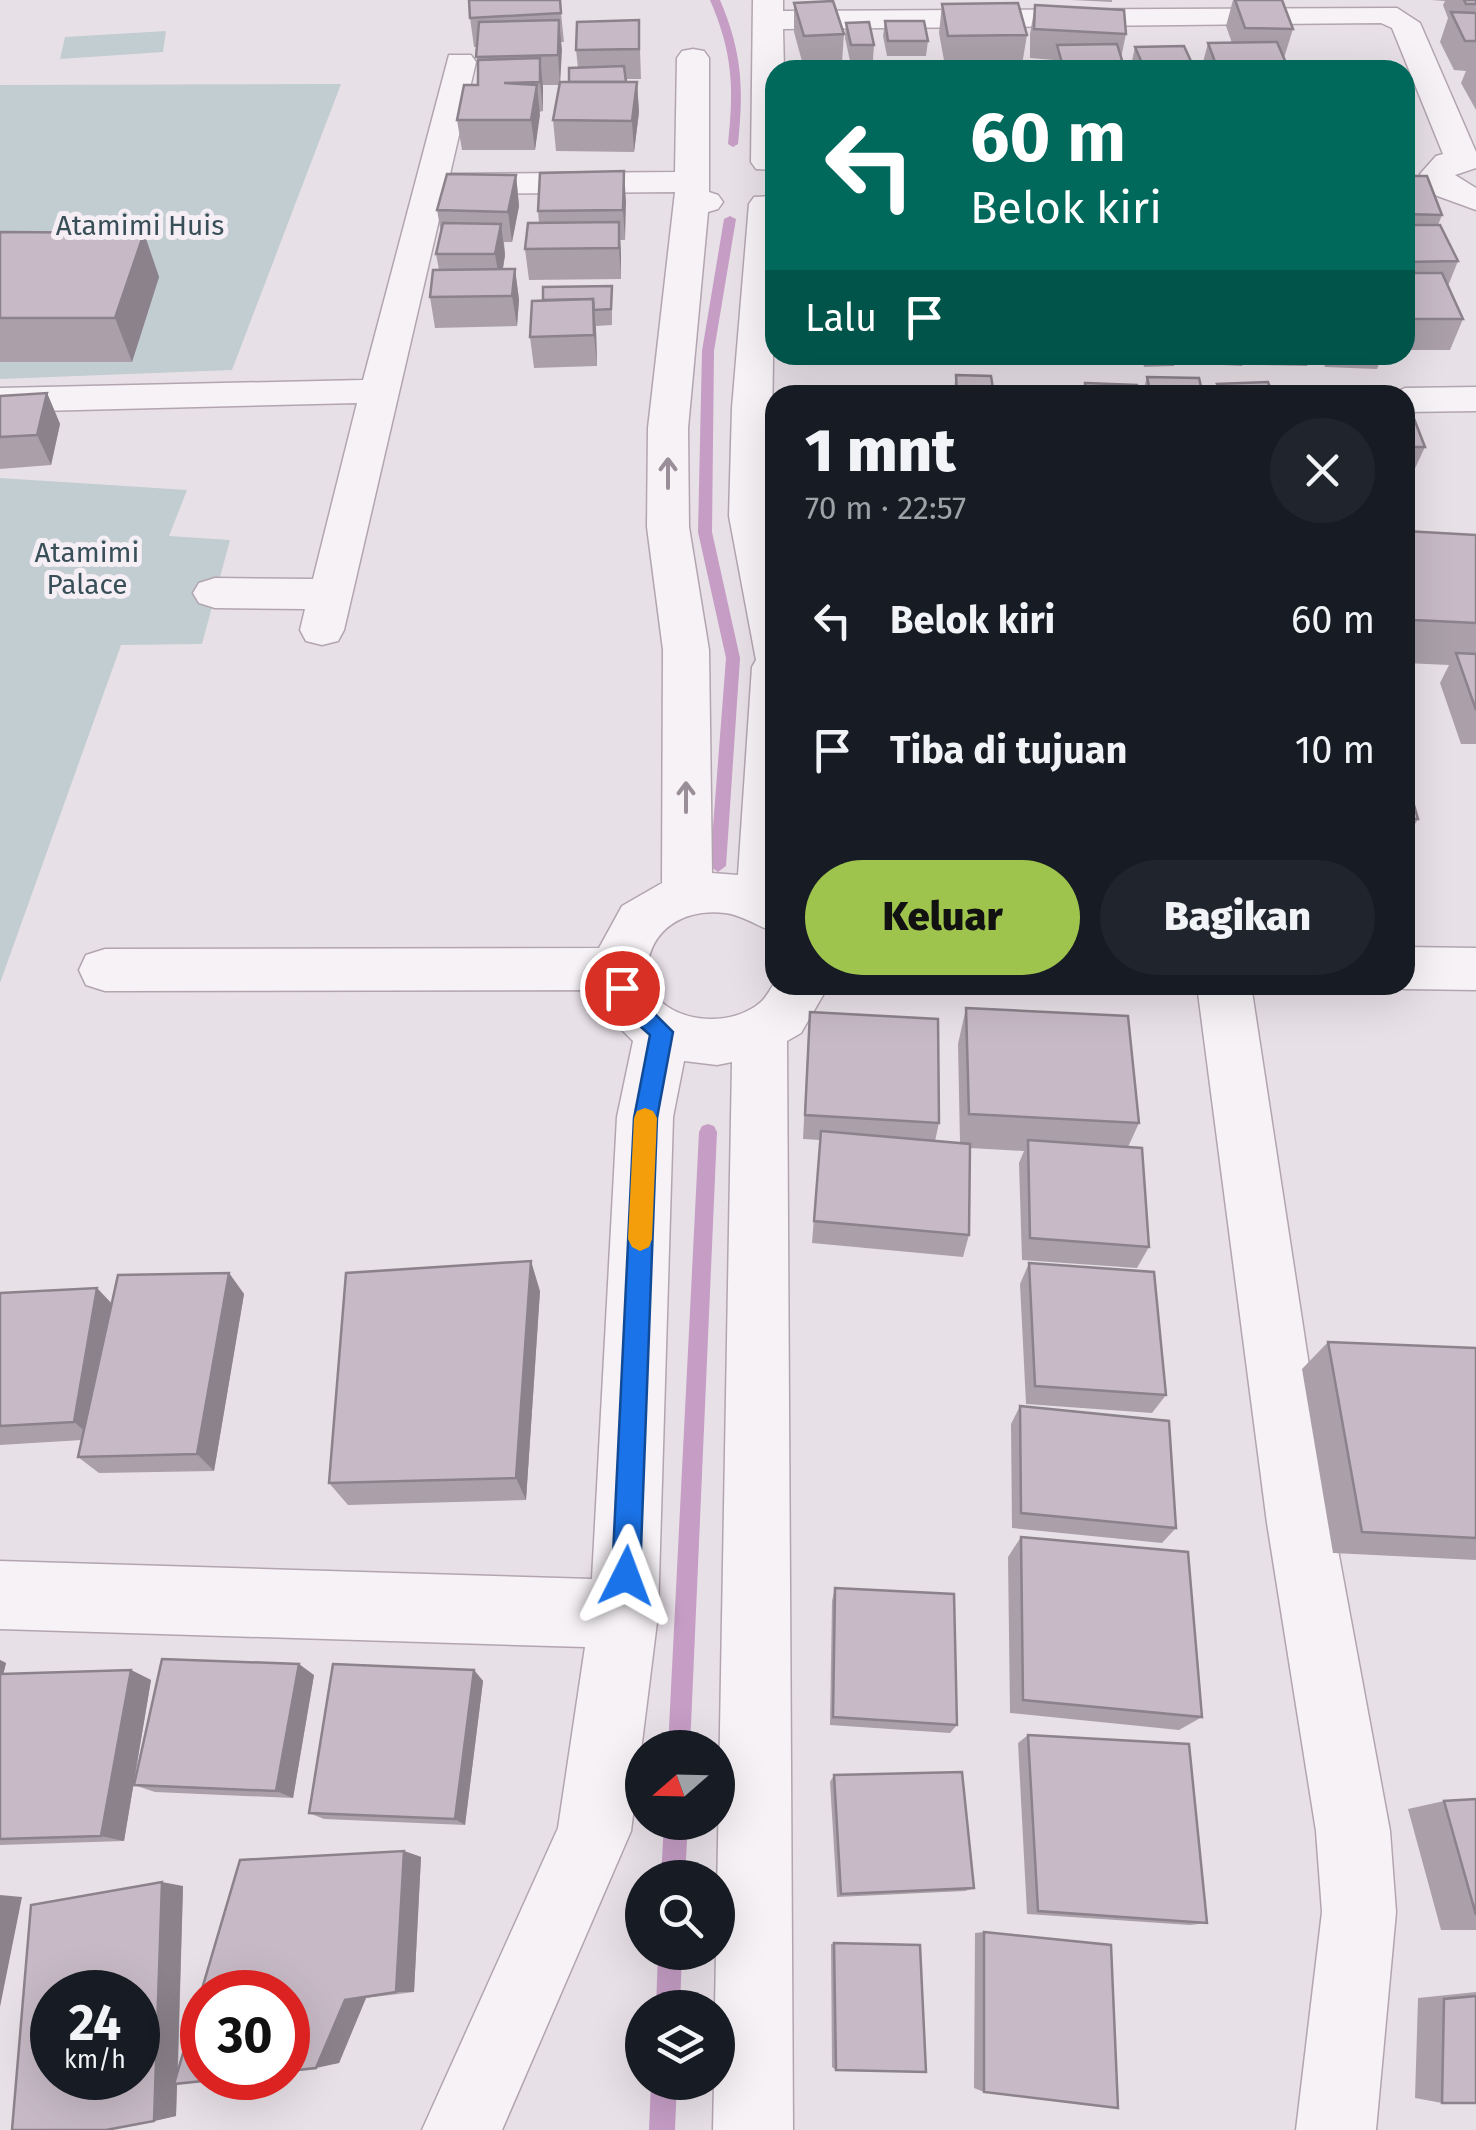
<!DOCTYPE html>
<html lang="id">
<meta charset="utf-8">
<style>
:root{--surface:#171b24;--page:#20242c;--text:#f1f3f6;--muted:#9ea1a6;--accent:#9ec44d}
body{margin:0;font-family:"Fira Sans",sans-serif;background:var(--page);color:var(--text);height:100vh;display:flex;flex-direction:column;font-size:38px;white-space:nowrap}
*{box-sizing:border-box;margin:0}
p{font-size:32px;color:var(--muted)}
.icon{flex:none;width:55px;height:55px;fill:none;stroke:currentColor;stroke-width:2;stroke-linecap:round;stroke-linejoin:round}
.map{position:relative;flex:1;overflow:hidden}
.drawer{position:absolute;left:765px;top:385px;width:650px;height:610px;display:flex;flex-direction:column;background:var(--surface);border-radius:30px;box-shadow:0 10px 40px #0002}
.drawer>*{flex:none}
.hud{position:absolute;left:765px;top:60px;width:650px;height:305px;border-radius:30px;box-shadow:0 10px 40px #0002;background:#00695c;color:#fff;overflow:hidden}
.needle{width:65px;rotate:250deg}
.controls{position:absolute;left:625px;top:1730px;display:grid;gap:20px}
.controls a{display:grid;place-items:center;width:110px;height:110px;border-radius:50%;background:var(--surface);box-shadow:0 10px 40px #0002;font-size:50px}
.speed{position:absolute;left:30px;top:1970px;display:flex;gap:20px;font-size:50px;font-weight:700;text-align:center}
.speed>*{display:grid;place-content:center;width:130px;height:130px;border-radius:50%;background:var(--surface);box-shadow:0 10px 40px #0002;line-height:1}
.speed small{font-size:25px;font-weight:400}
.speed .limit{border:15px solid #d22;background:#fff;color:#111}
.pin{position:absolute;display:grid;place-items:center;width:85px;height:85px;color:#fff;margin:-42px;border:5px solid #fff;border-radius:50%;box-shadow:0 2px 10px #0007}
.me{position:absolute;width:110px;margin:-55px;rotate:3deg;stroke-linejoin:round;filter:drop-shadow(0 0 8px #0008)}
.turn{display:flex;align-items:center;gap:35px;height:210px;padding:0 40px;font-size:45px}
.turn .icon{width:130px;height:130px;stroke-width:2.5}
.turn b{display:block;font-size:70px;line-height:85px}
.then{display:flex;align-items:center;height:95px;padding:0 40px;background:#0003;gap:20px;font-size:38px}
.round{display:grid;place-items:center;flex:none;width:105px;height:105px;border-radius:52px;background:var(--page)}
.headline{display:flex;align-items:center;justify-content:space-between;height:170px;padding:0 40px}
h1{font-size:60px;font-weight:800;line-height:75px}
.button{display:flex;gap:20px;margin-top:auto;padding:20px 40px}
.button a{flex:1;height:115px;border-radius:60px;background:var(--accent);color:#111;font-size:40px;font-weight:800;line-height:115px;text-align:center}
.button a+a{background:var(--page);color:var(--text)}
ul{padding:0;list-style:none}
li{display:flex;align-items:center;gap:30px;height:130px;padding:0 40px}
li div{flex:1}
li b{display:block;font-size:38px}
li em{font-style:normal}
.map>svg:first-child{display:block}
.green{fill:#c1cdd1}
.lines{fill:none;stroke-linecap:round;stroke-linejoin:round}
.stream{fill:#c59dc5;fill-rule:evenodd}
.minor-casing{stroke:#b2a5b0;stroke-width:3}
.minor{fill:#f6f2f6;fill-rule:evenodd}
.wall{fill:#aba0aa}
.shaded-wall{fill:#8b828b}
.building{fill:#c7bac6;stroke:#8b828b;stroke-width:2.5;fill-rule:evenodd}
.oneway{stroke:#9a8e98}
.route{fill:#1a73e8;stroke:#114b97;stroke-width:2.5}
.slow{fill:#f59e0b}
.labels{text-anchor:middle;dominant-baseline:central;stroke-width:10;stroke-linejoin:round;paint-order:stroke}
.far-park-label{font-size:28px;fill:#384f58;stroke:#f5eff5}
</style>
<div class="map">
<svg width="1476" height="2130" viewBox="0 0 1476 2130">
<rect width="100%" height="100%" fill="#e8e0e7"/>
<g class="green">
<polygon points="166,31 163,52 60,59 65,37"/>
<polygon points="341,84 232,370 0,379 0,85"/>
<polygon points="0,478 187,490 169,536 230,540 202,644 121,645 0,983"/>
</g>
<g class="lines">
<g class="stream">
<path d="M710,0h10c22,52 24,88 18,144l-5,3 -5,-3c6,-56 5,-91 -18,-144z"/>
<polygon points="730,216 736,219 714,351 712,532 740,658 726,866 718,872 710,866 726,658 698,532 702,351 724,219"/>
<polygon points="708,1124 714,1126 717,1132 690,1748 668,1748 699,1132 702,1126"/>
<polygon points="664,1822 688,1822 685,1878 661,1878"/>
<polygon points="658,1952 682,1952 680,2008 656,2008"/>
<polygon points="651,2082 677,2082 675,2130 649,2130"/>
</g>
<g class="minor-casing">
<g id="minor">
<polygon points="753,0 783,0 783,11 1397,8 1420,23 1476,152 1476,168 1455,175 1476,188 1476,210 1432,194 1420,174 1436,156 1443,154 1392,28 1381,23 783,29 784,70 775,70 775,170 756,169 751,162"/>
<path d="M693,49l11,2 5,7v134l9,3 5,7 -5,7 -10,3 -20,216 1,99 20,123 3,223 26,2 14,-208 4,-7 -27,-144 3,-108 17,-204 5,-7 21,-1 -4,320 4,21v395c-17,-5 -32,-17 -50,-19 -36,-4 -69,11 -77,48 -2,10 -3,20 3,29 22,35 82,38 111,11 5,-5 9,-13 13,-19l54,3 -28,48 -14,8 6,1089h-80l1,-48h4l-3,-74 17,-946 -15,3 -33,-4 -11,56 -15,497 -27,217 -129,299h-80l136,-302 27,-181 -585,-18v-68l592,18 25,-462 16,-76 -23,-23 -12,-28 -493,1 -19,-6 -7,-15 7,-15 19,-6 494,-1 23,-42 40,-23 1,-233 -16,-123 1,-99 27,-236 -230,2 -101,436 -6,11 -16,4 -16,-4 -6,-11 5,-21 -90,-1 -16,-5 -6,-10 6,-10 16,-5 98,1 44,-176 -357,9v-24l363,-8 86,-325h22l5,7 -26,112 225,-2 2,-114 5,-7z"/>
<polygon points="1476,387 1476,411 1405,412 1405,395 1389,395 1405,388"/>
<polygon points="1405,947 1476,948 1476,990 1405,989 1392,985 1405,985"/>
<polygon points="1197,985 1251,985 1333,1523 1390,1831 1396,1912 1376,2130 1296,2130 1322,1912 1316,1831 1267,1523"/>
</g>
</g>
<use href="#minor" class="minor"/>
</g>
<g class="wall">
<polygon points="1071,0 1112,0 1112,2"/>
<polygon points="1233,0 1282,0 1293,29 1284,58 1289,70 1201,70 1208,43 1232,43 1226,26"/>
<polygon points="1431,0 1476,0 1476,110 1461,83 1466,71 1454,70 1440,42 1448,18 1443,5 1445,1"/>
<polygon points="794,3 844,34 842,63 803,65 794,32"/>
<polygon points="942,4 1027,35 1022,65 945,66 939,33"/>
<polygon points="1035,5 1126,34 1121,58 1125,70 1053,70 1054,60 1030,58 1030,34"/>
<polygon points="561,13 564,42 561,42 560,82 569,82 578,68 576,50 639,20 641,79 625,79 626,82 637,82 639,112 634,152 556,151 553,120 560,85 542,85 543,111 539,112 535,150 462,150 457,120 478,85 477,47 474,47 470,18"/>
<polygon points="885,21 928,41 926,56 887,56 883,36"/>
<polygon points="846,23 874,45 873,60 850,61 845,38"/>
<polygon points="1135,47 1195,70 1130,70"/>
<polygon points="624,171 625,240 620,240 621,279 529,280 525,249 539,223 538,211"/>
<polygon points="516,175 519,206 512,242 504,242 505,255 503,269 515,269 519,300 517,326 435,328 430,297 439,270 436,254 441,233 437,210"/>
<polygon points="1405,176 1442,215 1438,225 1458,261 1448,286 1463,319 1450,350 1405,350"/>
<polygon points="0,232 144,233 159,277 132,362 0,362"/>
<polygon points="612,286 612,325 596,326 597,366 534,368 530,337 543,300"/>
<polygon points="1018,355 1070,355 1069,359 1020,361"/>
<polygon points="1141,355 1177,355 1174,366 1144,367"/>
<polygon points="1185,355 1245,355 1242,366 1186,363"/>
<polygon points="1256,355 1311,355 1307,366 1258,365"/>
<polygon points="1321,355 1383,355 1377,369 1325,367"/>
<polygon points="956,375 994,395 953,395"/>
<polygon points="1147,377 1203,395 1142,395"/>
<polygon points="1217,384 1273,395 1214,395"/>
<polygon points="47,393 60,424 51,465 0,469 0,396"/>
<polygon points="1405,398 1425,447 1411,477 1405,477"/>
<polygon points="1405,531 1476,535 1476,744 1461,744 1440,683 1449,665 1405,663"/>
<polygon points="1405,774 1418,819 1405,841"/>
<polygon points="966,1008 1139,1123 1128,1147 1149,1247 1137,1268 1022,1260 1019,1163 1024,1151 970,1148 969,1235 963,1257 812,1243 820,1140 803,1139 808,1038 939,1123 935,1141 960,1143 958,1044"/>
<polygon points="1029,1263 1166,1395 1152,1413 1026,1404 1020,1284"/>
<polygon points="229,1273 244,1294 214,1471 99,1473 78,1457 82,1440 0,1445 0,1293 112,1303"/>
<polygon points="540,1291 526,1500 348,1505 329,1483"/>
<polygon points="1328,1342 1476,1348 1476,1560 1333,1553 1302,1369"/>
<polygon points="1020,1406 1176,1528 1162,1543 1012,1528 1011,1424"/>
<polygon points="1021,1537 1202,1717 1179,1730 1010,1713 1008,1557"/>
<polygon points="835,1588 957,1725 950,1733 830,1725 832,1601"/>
<polygon points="0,1660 6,1663 3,1674 131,1670 151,1680 124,1841 0,1845"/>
<polygon points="474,1670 483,1681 465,1825 324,1819 309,1813"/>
<polygon points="314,1675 293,1798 155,1792 134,1785"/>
<polygon points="1028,1735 1207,1923 1190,1925 1027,1914 1018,1743"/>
<polygon points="834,1775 974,1888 965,1891 837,1897 830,1782"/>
<polygon points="1476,1799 1476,1930 1441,1930 1408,1809 1444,1801"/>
<polygon points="404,1851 421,1857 414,1992 366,1998 339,2063 177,2084 176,2116 154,2121 183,1886 178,2071"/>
<polygon points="984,1932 984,2092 974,2088 975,1933"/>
<polygon points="834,1943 836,2070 832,2067 831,1944"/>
<polygon points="1476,1992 1476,2103 1442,2103 1415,2098 1418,1998"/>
</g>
<g class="shaded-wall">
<polygon points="559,20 562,50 560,85 558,55"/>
<polygon points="540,58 543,87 543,111 540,82"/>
<polygon points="637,82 639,112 634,152 632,121"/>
<polygon points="537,85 540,115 535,150 531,120"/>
<polygon points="624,171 626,202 625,240 623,210"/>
<polygon points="516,175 519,206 512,242 508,212"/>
<polygon points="619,222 621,253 621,279 619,248"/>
<polygon points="501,224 505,255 500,285 495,254"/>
<polygon points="144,233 159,277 132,362 115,318"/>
<polygon points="515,269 519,300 517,326 512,296"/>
<polygon points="593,299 596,330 597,366 594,335"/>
<polygon points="47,393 60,424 51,465 37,435"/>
<polygon points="531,1261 540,1291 526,1500 516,1478"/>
<polygon points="229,1273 244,1294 214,1471 197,1454"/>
<polygon points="97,1288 116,1308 94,1439 74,1422"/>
<polygon points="0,1660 6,1663 0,1689"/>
<polygon points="299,1664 314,1675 293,1798 276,1791"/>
<polygon points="131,1670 151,1680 124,1841 101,1836"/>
<polygon points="474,1670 483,1681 465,1825 455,1819"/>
<polygon points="404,1851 421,1857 414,1992 396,1992"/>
<polygon points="162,1882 183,1886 176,2116 154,2121"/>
<polygon points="0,1895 22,1897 0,2007"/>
<polygon points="366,1998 339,2063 316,2068 345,2000"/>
</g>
<g class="building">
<polygon points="469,0 560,0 561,13 470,18"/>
<polygon points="1235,0 1282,0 1293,29 1245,28"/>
<polygon points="1464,0 1476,0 1476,4 1466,4"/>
<polygon points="833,1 844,34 804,36 794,3"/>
<polygon points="1018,3 1027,35 948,36 942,4"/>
<polygon points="1035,5 1124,10 1126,34 1034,29"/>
<polygon points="1451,12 1476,13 1476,41 1465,41"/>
<polygon points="559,20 558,55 476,57 479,22"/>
<polygon points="639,20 639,49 576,50 577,22"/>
<polygon points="885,21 924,21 928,41 888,41"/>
<polygon points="869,22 874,45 851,45 846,23"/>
<polygon points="1277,42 1289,70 1218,70 1208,43"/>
<polygon points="1117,44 1125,70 1064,70 1057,45"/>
<polygon points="1184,46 1195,70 1145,70 1135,47"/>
<polygon points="540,58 540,82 504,83 537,85 531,120 457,120 464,85 478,85 478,60"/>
<polygon points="624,66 626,82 569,82 569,68"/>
<polygon points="979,66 1042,67 1043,70 979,70"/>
<polygon points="560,82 637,82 632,121 553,120"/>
<polygon points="624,171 623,210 538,211 540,173"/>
<polygon points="447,174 516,175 508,212 437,210"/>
<polygon points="1405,176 1427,176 1442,215 1405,214"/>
<polygon points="619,222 619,248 525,249 528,223"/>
<polygon points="443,223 501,224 495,254 436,254"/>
<polygon points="1405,225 1440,225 1458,261 1405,262"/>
<polygon points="0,232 144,233 115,318 0,318"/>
<polygon points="515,269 512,296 430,297 433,270"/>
<polygon points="1405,273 1442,273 1463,319 1409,319 1405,309"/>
<polygon points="612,286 611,309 594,310 593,299 543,300 543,287"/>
<polygon points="593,299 594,335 530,337 532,301"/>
<polygon points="956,375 991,376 994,395 957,395"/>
<polygon points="1147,377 1199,378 1203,395 1151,395"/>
<polygon points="1268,382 1273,395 1222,395 1217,384"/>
<polygon points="1085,383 1137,385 1139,395 1086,395"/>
<polygon points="1329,388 1332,395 1292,395 1290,389"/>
<polygon points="879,389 880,395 803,395 803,392"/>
<polygon points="47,393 37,435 0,437 0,396"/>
<polygon points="1406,398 1425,447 1405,447"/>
<polygon points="1405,531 1476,535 1476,623 1414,620 1405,582"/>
<polygon points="1456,653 1476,654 1476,710"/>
<polygon points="1405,774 1418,819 1405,819"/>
<polygon points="966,1008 1128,1016 1139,1123 969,1114"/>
<polygon points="810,1012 938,1019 939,1123 805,1115"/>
<polygon points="821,1131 970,1144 969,1235 814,1221"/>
<polygon points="1028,1140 1142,1148 1149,1247 1030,1238"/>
<polygon points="531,1261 516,1478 329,1483 346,1273"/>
<polygon points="1029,1263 1154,1272 1166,1395 1035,1386"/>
<polygon points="229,1273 197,1454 78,1457 118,1275"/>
<polygon points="97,1288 74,1422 0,1426 0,1293"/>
<polygon points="1328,1342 1476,1348 1476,1538 1362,1532"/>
<polygon points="1020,1406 1169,1421 1176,1528 1021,1513"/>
<polygon points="1021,1537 1188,1552 1202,1717 1023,1700"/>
<polygon points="835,1588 954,1594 957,1725 833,1717"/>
<polygon points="162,1659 299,1664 276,1791 134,1785"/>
<polygon points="333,1664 474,1670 455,1819 309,1813"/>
<polygon points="131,1670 101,1836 0,1839 0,1674"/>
<polygon points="1028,1735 1189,1744 1207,1923 1038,1911"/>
<polygon points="962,1772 974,1888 841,1894 834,1775"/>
<polygon points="1476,1799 1476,1915 1444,1801"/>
<polygon points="404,1851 396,1992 345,2000 316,2068 288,2071 288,1992 202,1992 202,2078 232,2078 174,2084 240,1860"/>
<path d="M162,1882l-8,239 -48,9h-94l19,-225zM52,1992h86v86h-86z"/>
<polygon points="984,1932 1111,1945 1118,2108 984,2092"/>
<polygon points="834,1943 920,1945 926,2072 836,2070"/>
<polygon points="1476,1996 1476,2103 1442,2103 1444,1999"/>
</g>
<defs><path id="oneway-shaft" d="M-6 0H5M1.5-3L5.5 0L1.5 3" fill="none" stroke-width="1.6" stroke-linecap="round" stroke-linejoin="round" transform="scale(2.5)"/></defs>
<g class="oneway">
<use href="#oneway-shaft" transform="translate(668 473) rotate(-90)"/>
<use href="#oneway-shaft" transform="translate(686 797) rotate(-90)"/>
</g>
<polygon class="route" points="622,979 630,981 639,998 673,1032 657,1118 640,1576 636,1586 626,1590 616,1586 612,1576 634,1118 650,1035 623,1011 611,988"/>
<polygon class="slow" points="645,1108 653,1111 657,1118 652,1239 649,1247 640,1251 632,1247 628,1239 634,1118 637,1111"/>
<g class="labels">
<g class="far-park-label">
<text x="140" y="225">Atamimi Huis</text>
<text x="87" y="552">Atamimi<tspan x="87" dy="32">Palace</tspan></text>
</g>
</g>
</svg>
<div class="controls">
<a><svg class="needle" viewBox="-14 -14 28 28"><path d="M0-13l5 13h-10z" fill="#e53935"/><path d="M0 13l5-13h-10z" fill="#9ea1a6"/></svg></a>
<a><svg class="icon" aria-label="search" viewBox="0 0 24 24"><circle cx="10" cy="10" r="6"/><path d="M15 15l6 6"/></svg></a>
<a><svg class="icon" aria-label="layers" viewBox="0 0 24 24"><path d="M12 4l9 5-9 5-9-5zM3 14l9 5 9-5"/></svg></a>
</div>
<div class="speed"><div>24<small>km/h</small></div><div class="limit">30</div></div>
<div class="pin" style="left:622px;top:988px;background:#d93025"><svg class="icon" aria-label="arrive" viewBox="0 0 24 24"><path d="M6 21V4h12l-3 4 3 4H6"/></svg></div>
<svg class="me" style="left:626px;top:1576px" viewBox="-20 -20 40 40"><path d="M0-17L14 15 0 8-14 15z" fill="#1a73e8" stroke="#fff" stroke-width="4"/></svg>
<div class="hud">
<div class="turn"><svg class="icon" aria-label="left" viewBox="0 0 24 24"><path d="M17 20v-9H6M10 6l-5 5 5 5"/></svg><div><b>60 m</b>Belok kiri</div></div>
<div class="then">Lalu<svg class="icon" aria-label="arrive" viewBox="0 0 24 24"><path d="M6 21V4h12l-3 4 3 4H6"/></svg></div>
</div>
<section class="drawer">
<div class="headline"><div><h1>1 mnt</h1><p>70 m · 22:57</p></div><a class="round"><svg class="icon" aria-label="close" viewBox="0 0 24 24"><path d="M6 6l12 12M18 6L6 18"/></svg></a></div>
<ul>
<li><svg class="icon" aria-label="left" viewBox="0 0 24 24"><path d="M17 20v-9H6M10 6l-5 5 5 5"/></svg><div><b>Belok kiri</b></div><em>60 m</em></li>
<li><svg class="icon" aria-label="arrive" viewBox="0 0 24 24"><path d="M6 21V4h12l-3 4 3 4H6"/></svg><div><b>Tiba di tujuan</b></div><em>10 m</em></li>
</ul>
<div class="button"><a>Keluar</a><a>Bagikan</a></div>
</section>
</div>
